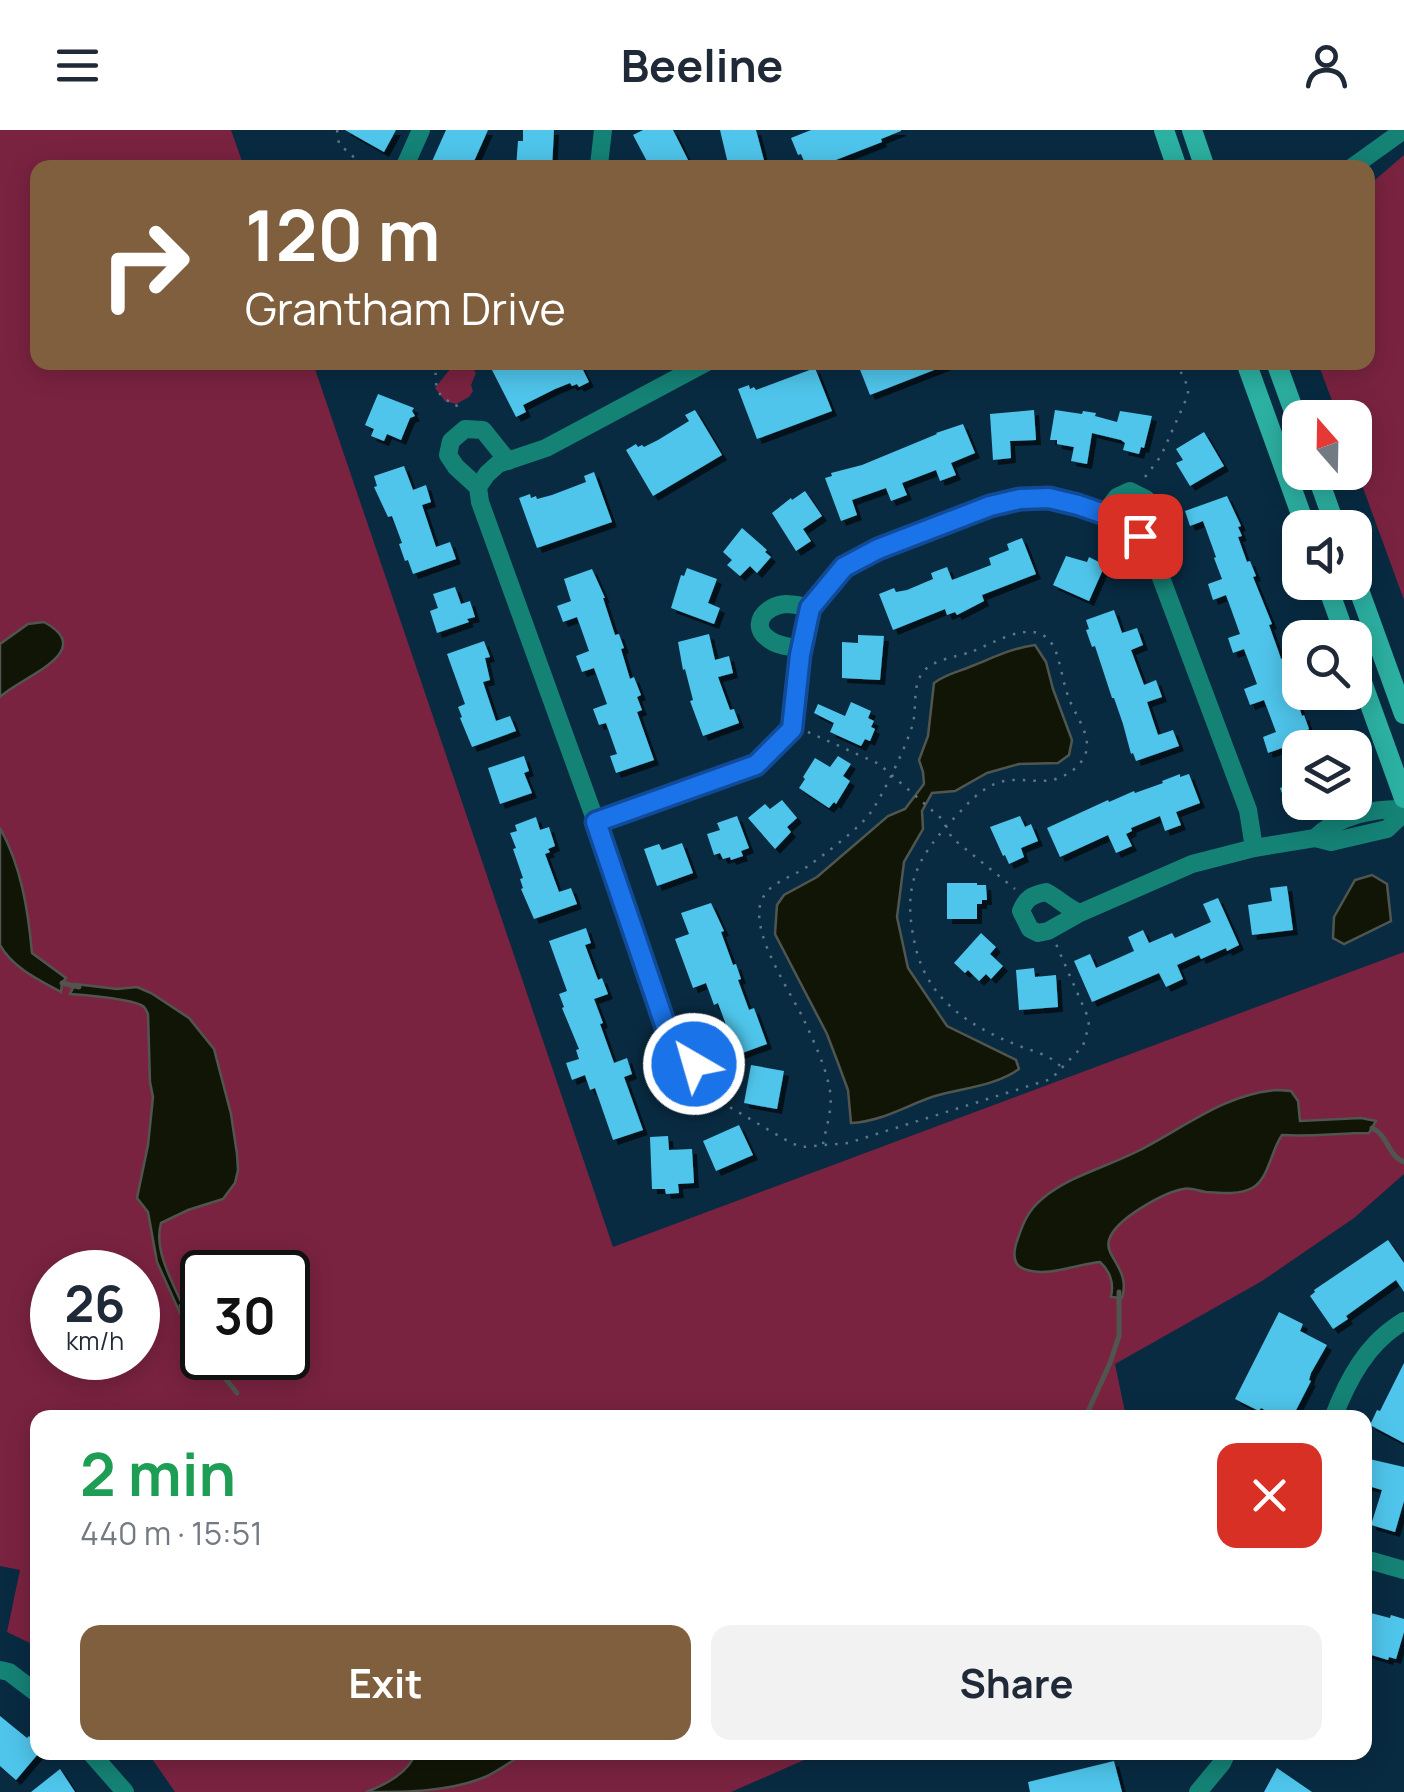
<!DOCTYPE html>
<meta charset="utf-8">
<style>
:root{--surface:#fff;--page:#f2f2f3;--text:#1f2937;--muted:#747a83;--accent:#805f3f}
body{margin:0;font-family:Manrope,sans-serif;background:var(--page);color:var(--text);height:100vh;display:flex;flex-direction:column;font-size:38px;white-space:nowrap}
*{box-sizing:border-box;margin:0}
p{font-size:32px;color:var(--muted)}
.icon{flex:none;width:55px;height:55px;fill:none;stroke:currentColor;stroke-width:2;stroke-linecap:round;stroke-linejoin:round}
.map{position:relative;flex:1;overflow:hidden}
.details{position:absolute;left:30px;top:1280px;width:1342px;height:350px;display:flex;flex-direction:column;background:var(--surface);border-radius:20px;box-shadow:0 5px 25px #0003}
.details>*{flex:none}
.banner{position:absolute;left:30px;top:30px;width:1345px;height:210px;border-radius:20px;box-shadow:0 5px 25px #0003;background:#805f3f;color:#fff;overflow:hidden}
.needle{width:65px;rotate:340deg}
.tools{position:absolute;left:1282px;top:270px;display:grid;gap:20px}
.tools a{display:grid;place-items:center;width:90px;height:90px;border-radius:20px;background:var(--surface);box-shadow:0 5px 25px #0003;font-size:50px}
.speed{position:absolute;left:30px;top:1120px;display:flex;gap:20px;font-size:50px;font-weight:700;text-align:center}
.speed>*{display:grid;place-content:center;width:130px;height:130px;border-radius:50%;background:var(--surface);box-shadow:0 5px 25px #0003;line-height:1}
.speed small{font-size:25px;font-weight:400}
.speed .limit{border:5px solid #111;border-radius:15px;background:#fff;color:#111}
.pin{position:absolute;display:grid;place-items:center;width:85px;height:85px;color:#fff;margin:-42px;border-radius:20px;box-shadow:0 5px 15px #0006}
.me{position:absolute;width:110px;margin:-55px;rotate:322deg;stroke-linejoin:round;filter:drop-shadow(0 0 8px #0008)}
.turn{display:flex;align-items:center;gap:35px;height:210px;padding:0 50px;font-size:45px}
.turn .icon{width:130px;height:130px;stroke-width:2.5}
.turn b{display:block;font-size:70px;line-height:85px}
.round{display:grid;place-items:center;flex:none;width:105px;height:105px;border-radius:20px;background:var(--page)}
.headline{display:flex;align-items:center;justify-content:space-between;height:170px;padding:0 50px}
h1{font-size:60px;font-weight:700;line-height:75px;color:#1e9e55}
.primary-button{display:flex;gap:20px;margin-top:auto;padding:20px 50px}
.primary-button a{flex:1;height:115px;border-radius:20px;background:var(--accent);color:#fff;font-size:40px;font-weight:700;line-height:115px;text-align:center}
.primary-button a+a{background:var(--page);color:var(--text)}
header{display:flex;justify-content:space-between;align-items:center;height:130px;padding:0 50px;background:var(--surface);font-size:45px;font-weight:700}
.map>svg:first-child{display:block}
.green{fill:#7a2341;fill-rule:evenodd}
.water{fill:#111506;stroke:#50564f;stroke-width:2.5}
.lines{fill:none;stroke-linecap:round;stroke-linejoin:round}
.stream{stroke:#50564f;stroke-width:5}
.building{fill:#4fc5eb;filter:url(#shadow)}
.path{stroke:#5d7789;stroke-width:2.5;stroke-dasharray:2.5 8;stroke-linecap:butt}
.street{stroke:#158276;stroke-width:18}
.secondary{stroke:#2cb0a1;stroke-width:20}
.route-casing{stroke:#114b97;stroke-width:25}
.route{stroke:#1a73e8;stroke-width:18}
</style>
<header><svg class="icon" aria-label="menu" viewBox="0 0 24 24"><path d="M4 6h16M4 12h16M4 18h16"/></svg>Beeline<svg class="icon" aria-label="person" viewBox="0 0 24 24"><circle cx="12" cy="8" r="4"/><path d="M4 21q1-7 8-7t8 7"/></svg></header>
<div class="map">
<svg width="1404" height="1662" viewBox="0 0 1404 1662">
<defs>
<filter id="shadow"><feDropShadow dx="5" dy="5" stdDeviation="0" flood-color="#0009"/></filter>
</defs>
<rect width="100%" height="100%" fill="#082b42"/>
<g class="green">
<path d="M0,0h231l13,37 -206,1v194l275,1 300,884 791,-295v222l-50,44 -92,63 -147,83 11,53 -1088,1 -1,224 -5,2 -25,-12 13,-62 -20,-4zM52,1142h86v86h-86zM202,1142h86v86h-86z"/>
<polygon points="1404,25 1404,470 1355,336 1355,288 1338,287 1318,233 1368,232 1368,56"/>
<polygon points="461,234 472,237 476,243 471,255 473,261 469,267 456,274 445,271 435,258 451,238"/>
<polygon points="148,1623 820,1623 731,1662 175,1662"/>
</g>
<g class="water">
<path d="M44,492c55,30 -24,55 -44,75v-53l28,-20z"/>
<path d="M1035,515l11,17 7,27 19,51 -3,15 -11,8 -39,1 -32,9 -32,18 -23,2 -10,18 1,18 -19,33 -7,55 11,51 39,58 69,34 3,9c-24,17 -56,19 -84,27 -28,9 -54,26 -84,27l-3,-33 -10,-27 -11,-29 -52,-100 2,-29 7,-10 33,-18 71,-61 17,-7 19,-25 -1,-12 -4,-12 9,-24 6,-53c12,-9 24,-11 38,-17 23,-9 37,-17 63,-21z"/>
<path d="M0,698c21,38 28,81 32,125l34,25 -4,5 -1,9c-22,-12 -48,-24 -61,-47z"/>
<polygon points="1372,745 1387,754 1391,791 1344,814 1333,808 1334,787 1355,750"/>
<path d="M75,854l42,5 20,-2 14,6 38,25 25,31 17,65 6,40 1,16 -3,13 -12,16 -35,11 -27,13c-8,28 13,62 24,87l-5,3 -23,-51 -9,-50 -11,-14 11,-53 5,-48 -3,-15 -2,-68c-1,-2 -2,-5 -4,-7 -8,-8 -61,-12 -74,-13z"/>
<path d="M1277,960l14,1 7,10 2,20 61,-3 15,3 -7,12c-29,0 -58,4 -87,2 -11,15 -13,44 -30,53 -12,7 -32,5 -46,4 -8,-1 -15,-5 -23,-3 -20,4 -68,30 -74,51 -5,17 22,29 13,58l-11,-1c3,-14 -1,-26 -11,-35 -23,2 -52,16 -76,7 -11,-4 -11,-14 -8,-25 6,-18 11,-33 26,-45 27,-23 65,-32 96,-48 46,-23 86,-57 139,-61z"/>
<path d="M415,1623v-1l111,1c-14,7 -27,18 -41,24 -37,15 -79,15 -119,15 19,-7 44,-20 49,-39z"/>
</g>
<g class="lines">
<g class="stream">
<polyline points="62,853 79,857"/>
<path d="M1372,998c16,7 15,27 32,34"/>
<polyline points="181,1176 193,1199 202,1208"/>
<polyline points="215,1228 220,1242 237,1263"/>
<polyline points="1085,1288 1110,1233 1119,1206 1119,1162"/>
</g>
</g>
<g class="building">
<polygon points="345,0 396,0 384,22"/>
<polygon points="446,0 488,0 471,38 429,38"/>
<polygon points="523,0 554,0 552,38 516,38 518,11 523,11"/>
<polygon points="643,0 673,0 692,38 650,37 633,5"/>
<polygon points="720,0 756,0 766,38 729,38"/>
<polygon points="811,0 901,0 901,1 881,9 882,12 823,35 823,33 807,38 801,24 798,25 791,8"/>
<polygon points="506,232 579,232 589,252 579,257 577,254 572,256 570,253 555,259 523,275 526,282 516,287 492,240"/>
<polygon points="857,232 952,232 952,233 870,265"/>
<polygon points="815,238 832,281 757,309 738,259 749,255 750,259 754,257 756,260"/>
<polygon points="378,264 414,278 412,281 415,286 410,288 401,310 387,304 384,311 371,306 374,299 365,295"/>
<polygon points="695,280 722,325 653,366 626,320 636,314 638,317 642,315 644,317 658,310 689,291 685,285"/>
<polygon points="1034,280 1036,310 1010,311 1011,328 993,330 990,284"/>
<polygon points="1055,280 1082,284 1083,281 1096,283 1095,286 1117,292 1120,281 1152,286 1144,318 1141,317 1139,324 1123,320 1125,313 1121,310 1092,303 1087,334 1071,331 1074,317 1057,314 1057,310 1050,310"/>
<polygon points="963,294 975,323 951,333 956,345 940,351 936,340 902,353 907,365 891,371 886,358 852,370 857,385 841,391 825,348 832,346 831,343 862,335 937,304 936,303"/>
<polygon points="1204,302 1224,336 1190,356 1176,333 1183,330 1176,319"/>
<polygon points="404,336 413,360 426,355 431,372 422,375 436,417 450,412 456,429 413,444 408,430 405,431 399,414 402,413 392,386 388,387 374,357 377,356 374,346"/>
<polygon points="594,342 612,392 537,418 519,368 530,364 531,368 536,366 537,369 552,365 586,352 584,346"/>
<polygon points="805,361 822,386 803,399 811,411 796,421 772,383 791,368 792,370"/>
<polygon points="1227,366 1241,396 1238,397 1242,406 1238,407 1247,432 1250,431 1256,446 1253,447 1272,494 1269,495 1278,520 1281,529 1284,528 1302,586 1304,585 1309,599 1306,601 1309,608 1300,611 1300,669 1286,674 1280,658 1294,653 1282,618 1268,623 1263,607 1276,602 1264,570 1250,575 1244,559 1257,554 1244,519 1233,523 1228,508 1240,504 1226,465 1213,470 1208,454 1222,449 1214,428 1216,427 1203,391 1190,396 1185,381"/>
<polygon points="742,398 767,420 765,422 771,427 757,443 750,436 740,446 727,435 732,430 723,422"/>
<polygon points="1022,408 1036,444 982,465 984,471 957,485 955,482 947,485 945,479 893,500 879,464 894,458 896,462 907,460 933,449 931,443 947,437 952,450 991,435 989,428 1009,420 1007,414"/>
<polygon points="1066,426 1087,432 1089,427 1105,435 1089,471 1053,455"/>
<polygon points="687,438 717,449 708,473 720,478 714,494 671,478 681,445 684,446"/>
<polygon points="592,439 605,468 603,468 615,505 619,504 624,518 621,519 630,549 634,547 641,565 637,567 642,580 637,582 654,630 616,643 610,626 617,624 606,593 599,595 593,579 607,574 594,538 582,542 576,526 589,521 577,487 563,492 557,476 571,471 564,449"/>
<polygon points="455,457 461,474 470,471 475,487 467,489 469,492 437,503 430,481 438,478 433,464"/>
<polygon points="1114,480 1122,503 1137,498 1143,515 1131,520 1144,555 1156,550 1162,567 1147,572 1158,605 1173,600 1179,616 1136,631 1133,623 1131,624 1123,594 1114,568 1112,568 1095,516 1092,517 1086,500 1089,499 1086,490"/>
<polygon points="709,504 715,530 729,526 733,543 718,547 730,580 734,579 739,593 703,606 690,571 693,570 685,539 683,540 678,512"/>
<polygon points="858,505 884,506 880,550 842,548 842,512 858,513"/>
<polygon points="484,511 490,527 485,528 490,550 483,552 496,591 510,586 516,601 472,617 460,588 462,587 458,577 465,574 447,524"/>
<polygon points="851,572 871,581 868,588 874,591 871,597 875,599 870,611 865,609 861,616 830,602 834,593 814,583 818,574 845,586"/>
<polygon points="524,626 529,641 524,643 532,663 500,674 488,638"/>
<polygon points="838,626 851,634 843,646 850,651 836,674 834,672 829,678 799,658 805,649 803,647 815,628 830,637"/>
<polygon points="1180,644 1180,647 1189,644 1200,673 1176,682 1181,695 1165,701 1160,686 1131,698 1132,701 1126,704 1132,716 1116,723 1108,705 1060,727 1047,698 1108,670 1109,672 1134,661 1135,663 1163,653 1162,651"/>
<polygon points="782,670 797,688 787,697 791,702 775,719 748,688 765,674 770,679"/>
<polygon points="737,686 749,718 741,721 743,726 731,730 730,727 723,729 720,723 714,725 707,704 720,700 717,693"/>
<polygon points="1020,686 1025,697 1031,694 1038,711 1021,718 1024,727 1009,734 1005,725 1003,726 990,697"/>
<polygon points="536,687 540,700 549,697 555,716 548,719 550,722 545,724 559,762 571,758 577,774 534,789 521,759 523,758 520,749 523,748 513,719 516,718 510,703 517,701 515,695"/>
<polygon points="682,713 693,743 657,756 644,719 659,714 662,720"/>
<polygon points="947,753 977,753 977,755 986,755 987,770 982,770 982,774 977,774 977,789 947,789"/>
<polygon points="1287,756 1293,800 1252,805 1248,775 1272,771 1270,758"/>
<polygon points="1218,768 1239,815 1227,821 1226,818 1201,829 1199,825 1177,835 1183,849 1166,857 1159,843 1092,872 1074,831 1090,824 1096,838 1134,821 1128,807 1143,800 1149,813 1172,803 1175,808 1211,792 1203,774"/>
<polygon points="711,773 724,801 721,802 733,835 736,834 741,849 738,850 749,880 754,878 767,914 737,925 718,873 714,875 706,853 693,858 675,809 689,804 681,783"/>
<polygon points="586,798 591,813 585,815 598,850 602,848 608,864 594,869 603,893 600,894 614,933 627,928 632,944 624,947 643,1000 613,1010 595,958 590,960 585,945 572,950 566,933 579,929 576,920 579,919 562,878 564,877 559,864 567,861 549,811"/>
<polygon points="981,803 996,817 990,824 1003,836 991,849 986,844 979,851 968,840 965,843 954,833"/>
<polygon points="1034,838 1035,847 1056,845 1058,877 1019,880 1016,840"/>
<polygon points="751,935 784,941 777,979 744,973"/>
<polygon points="739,995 753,1025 716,1041 703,1011"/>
<polygon points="668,1006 669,1020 692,1019 694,1053 678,1054 679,1063 666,1064 665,1059 652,1059 650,1007"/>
<polygon points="1388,1110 1404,1133 1404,1162 1396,1150 1346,1186 1348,1189 1333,1199 1310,1166 1315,1162 1314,1160"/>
<polygon points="1279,1182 1303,1194 1300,1201 1327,1215 1311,1243 1309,1250 1311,1251 1292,1288 1279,1288 1261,1278 1259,1281 1235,1269"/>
<polygon points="1404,1233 1404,1313 1370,1295 1377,1280 1380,1281"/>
<polygon points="1365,1328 1404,1337 1404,1371 1395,1402 1371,1395 1382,1360 1365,1355"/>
<polygon points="1367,1482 1390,1488 1391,1485 1404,1489 1404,1502 1396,1529 1389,1527 1388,1530 1365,1523 1365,1489"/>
<polygon points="0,1586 27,1608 29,1606 38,1614 38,1624 16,1650 0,1636"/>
<polygon points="1114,1631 1122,1662 1030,1662 1028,1652"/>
<polygon points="1277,1638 1312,1662 1264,1662"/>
<polygon points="60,1639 75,1662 31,1662"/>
</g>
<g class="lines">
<g class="path">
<polyline points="337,0 339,14 366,38"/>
<path d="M436,232c-1,21 -2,36 20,42l3,9"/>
<polyline points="1145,347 1161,326 1188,265 1188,257 1176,232"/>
<polyline points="808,602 879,634 942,689 952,708 1015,759"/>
<polyline points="721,972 791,1013 802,1017 848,1013 1051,949 1083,916 1089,895 1087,885 1056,814"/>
<path d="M823,1014c3,-16 10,-36 7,-53 -4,-24 -16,-49 -26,-71 -13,-27 -54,-87 -43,-118 8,-21 31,-24 47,-36 17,-12 52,-38 63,-54 12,-17 37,-69 42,-89 4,-17 -1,-37 10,-51 11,-13 33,-15 48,-20 26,-10 70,-40 85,0 5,14 7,30 12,44 5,15 19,33 19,49 0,18 -18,31 -35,35 -17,3 -35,-3 -52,2 -17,5 -30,19 -42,32 -43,45 -57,72 -42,135 14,54 57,79 106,98 14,5 30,9 40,21"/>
</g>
<g class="street">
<polyline points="599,35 603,0"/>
<polyline points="404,38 421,0"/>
<polyline points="1351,38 1404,0"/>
<polyline points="478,357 456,337 448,325 451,311 465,299 483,300 508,331"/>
<polyline points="1104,384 1117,367 1130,361 1146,369 1148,385 1140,406"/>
<path d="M801,519c-10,-2 -23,-3 -31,-9 -22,-14 -5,-35 16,-36 7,0 16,2 24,3"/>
<path d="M1404,679c-30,-1 -67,7 -89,29l16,4 56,-13 17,-16"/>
<polyline points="596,692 756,635 791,599 800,525 810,477 844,437 878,419 990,376 1020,369 1049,368 1104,384 1122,394 1140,406 1154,429 1248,680 1254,718"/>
<path d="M1080,783c-13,-5 -22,-15 -34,-21 -14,3 -20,6 -25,19l9,18 8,4 10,-2 32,-18 112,-49 62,-16 61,-10"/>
<path d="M676,927c-5,20 -11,33 8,47 22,-1 28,-15 19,-34l-27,-13 -80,-235 -116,-320 -2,-15 9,-13 11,-10 48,-16 161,-86"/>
<path d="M1333,1288c15,-39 34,-75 71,-97"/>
<polyline points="1365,1429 1404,1440"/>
<polyline points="0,1540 9,1542 38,1564"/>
<polyline points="90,1622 125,1662"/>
<polyline points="1198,1662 1222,1633 1227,1622"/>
</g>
<g class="secondary">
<polyline points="1164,0 1177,38"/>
<polyline points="1192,0 1205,38"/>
<polyline points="1246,232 1306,398"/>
<polyline points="1276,232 1300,298"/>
<polyline points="1316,342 1336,398"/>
<polyline points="1355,449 1404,584"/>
<polyline points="1326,452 1346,508"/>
<polyline points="1355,533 1404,668"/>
</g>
</g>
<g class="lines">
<g class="route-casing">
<polyline id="route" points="694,934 676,927 596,692 756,635 792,599 800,525 810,478 844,437 878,419 990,376 1020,369 1049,368 1078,375 1104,384 1140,406"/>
</g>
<use href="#route" class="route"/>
</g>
</svg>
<div class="tools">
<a><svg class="needle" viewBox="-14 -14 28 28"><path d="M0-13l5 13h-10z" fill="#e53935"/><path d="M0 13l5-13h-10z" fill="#747a83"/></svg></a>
<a><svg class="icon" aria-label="sound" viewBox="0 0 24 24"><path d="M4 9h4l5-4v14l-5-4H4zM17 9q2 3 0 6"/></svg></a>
<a><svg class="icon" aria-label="search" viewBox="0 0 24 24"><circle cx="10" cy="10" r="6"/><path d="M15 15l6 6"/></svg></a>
<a><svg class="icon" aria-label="layers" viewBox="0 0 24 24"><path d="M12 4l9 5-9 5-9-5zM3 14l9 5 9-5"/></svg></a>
</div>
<div class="speed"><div>26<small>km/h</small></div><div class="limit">30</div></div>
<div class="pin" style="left:1140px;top:406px;background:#d93025"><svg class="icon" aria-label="arrive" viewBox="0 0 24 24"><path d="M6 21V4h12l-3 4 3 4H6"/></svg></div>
<svg class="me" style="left:694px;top:934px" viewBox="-20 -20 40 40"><circle r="17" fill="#1a73e8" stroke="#fff" stroke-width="3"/><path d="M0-11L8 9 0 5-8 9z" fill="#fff"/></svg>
<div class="banner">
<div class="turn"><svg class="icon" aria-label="right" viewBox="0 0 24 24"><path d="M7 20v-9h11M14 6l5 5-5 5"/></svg><div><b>120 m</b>Grantham Drive</div></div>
</div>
<section class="details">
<div class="headline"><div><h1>2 min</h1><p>440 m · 15:51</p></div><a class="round" style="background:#d93025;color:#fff"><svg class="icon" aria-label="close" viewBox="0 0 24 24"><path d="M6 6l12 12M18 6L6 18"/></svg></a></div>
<div class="primary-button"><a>Exit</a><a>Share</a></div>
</section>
</div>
